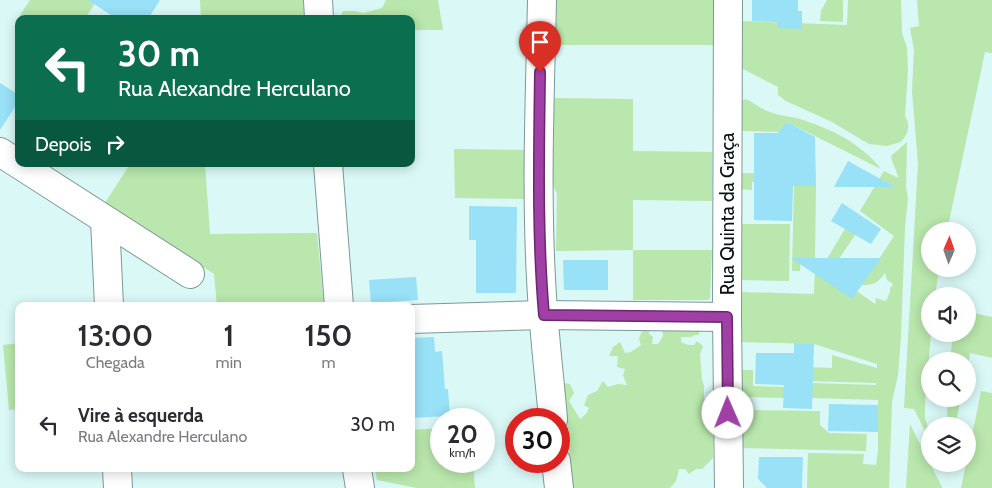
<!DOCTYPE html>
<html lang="pt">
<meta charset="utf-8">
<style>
:root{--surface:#fff;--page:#f7f7f7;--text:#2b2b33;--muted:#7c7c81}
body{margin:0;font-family:Cabin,sans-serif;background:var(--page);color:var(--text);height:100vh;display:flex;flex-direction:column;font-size:19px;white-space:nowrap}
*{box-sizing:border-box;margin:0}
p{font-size:16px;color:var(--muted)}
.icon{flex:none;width:28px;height:28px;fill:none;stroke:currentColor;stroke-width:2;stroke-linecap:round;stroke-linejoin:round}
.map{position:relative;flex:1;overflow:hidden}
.panel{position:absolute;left:15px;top:302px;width:400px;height:170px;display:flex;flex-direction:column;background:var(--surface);border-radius:10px;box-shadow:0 2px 12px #0003}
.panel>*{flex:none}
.hud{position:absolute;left:15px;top:15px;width:400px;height:152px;border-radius:10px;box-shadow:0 2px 12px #0003;background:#0b6e4f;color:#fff;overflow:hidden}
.needle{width:32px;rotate:2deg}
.tools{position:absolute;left:921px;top:222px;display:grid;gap:10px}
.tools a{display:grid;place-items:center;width:55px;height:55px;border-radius:50%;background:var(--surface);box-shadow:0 2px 12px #0003;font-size:25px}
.speed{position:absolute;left:430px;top:408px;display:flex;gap:10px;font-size:25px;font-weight:700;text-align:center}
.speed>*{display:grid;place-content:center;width:65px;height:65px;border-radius:50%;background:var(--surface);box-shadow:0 2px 12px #0003;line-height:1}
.speed small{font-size:12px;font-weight:400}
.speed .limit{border:8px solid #d22;background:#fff;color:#111}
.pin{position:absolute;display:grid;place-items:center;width:42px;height:42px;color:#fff;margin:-51px -21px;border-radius:50% 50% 50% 0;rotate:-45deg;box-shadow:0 0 5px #0007}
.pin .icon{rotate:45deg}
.me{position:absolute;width:55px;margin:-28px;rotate:359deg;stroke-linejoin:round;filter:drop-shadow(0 0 4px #0008)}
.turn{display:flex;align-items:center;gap:18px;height:105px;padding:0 20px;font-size:22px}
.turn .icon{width:65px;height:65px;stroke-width:2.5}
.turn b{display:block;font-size:35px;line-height:42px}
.then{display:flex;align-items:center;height:48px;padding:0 20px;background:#0003;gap:10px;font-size:19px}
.eta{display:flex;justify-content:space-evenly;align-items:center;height:85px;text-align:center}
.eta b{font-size:30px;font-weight:600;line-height:35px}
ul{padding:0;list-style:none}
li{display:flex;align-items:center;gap:15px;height:75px;padding:0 20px}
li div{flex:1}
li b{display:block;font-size:19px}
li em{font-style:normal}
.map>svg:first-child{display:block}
.green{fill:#b9e7ad}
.building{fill:#98e1f7}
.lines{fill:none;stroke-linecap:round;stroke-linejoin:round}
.minor-casing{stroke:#7c9997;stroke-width:30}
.minor{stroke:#fff;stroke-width:28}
.route-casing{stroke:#68296c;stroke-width:12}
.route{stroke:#a03fa6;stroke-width:9}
.labels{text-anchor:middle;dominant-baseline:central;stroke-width:4;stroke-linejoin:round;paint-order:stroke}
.street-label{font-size:19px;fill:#071211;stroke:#fefefe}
</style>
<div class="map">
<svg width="992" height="488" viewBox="0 0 992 488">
<rect width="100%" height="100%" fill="#d9f8f6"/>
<g class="green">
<polygon points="30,0 97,0 85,19 21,19 19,17"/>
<polygon points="200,0 303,0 304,19 201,19"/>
<polygon points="386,0 438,0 443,30 411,30 411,19 339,19 343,11 355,11 364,13 382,8"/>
<polygon points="556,0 713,0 713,45 555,45"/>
<polygon points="827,0 843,0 843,22 820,21 821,11"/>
<path d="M848,0h53l1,33 5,15 1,22 -3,46c6,9 3,18 -4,26l-14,4 -18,-2 -37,-22 -46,-21 -8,-6v-8l-37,-19v-47l106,4z"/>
<polygon points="917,0 992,0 992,53 985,52 947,231 930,231 930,269 939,269 935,296 930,296 930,334 931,334 925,404 925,418 930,433 930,441 914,409 904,408 918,164 912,91 914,50 910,28 919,26"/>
<polygon points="554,98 633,99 633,151 712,152 712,201 633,200 633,250 712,250 710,298 708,300 633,300 633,250 556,251 557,194 551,179"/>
<path d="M746,99c8,4 15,10 24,13 9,4 20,4 30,7 31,10 61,24 81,50l-94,-47 -2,3 -1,7 -43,-1v-30z"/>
<path d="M907,142l-1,45 2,11 -3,29 -4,110 -3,38 -6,27 -3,86h-82l1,-35 56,1 -1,10 13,1 2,-14v-51l-66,-2v-15l64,2v-2l-71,-2 1,-14 26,1v-13l45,13v-4l-63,-20 -73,-2v-50l73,2 1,-27h7l23,-38 21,-10 -32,47 17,21 24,17 1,-2 -1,-4 11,3 4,-9v-5h2l1,-3 -6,-4 -2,-7c-7,10 -12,12 -23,12l32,-49 -34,-25 24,-40 14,7c-1,-8 -6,-14 -7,-22z"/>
<polygon points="454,149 526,150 526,199 455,198"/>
<polygon points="130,164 205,164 210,234 317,233 324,306 217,306 214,274 105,203"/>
<polygon points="741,173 799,174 799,186 816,186 815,258 801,258 800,271 792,271 794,183 752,182 752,190 741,189"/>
<polygon points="741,224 790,224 789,281 741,280"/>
<polygon points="968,312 992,317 992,358 970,353 968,366 968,361 950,361 953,334 968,334"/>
<polygon points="643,328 649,329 649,334 653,337 652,344 658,344 663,336 662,329 699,331 699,335 695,335 691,337 681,337 681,342 688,345 694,345 697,341 703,346 700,354 702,379 704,386 704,398 707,403 707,412 713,422 713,458 702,469 696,469 689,474 685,469 679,469 676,481 670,488 572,488 564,383 570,384 574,393 569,401 580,419 586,414 589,408 584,405 588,395 597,391 603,381 608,387 618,384 627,385 623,375 625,369 617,367 618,356 609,356 613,347 620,342 625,353 631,352 641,345 639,339"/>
<polygon points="19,343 19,409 9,410 3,345"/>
<polygon points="741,370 753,370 753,386 787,387 794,398 741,397"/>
<polygon points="981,391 992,393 992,488 961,488 966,464 968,464 968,456"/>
<polygon points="948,399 961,399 955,426 949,426 947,413"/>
<polygon points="742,410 820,411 820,425 829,433 867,434 866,451 741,448"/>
<polygon points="910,424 942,487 942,488 906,488"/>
<polygon points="441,428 441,461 473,461 475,488 417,488 377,480 375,469 411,469 411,430"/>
</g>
<g class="building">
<polygon points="88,0 160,0 148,19 117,19"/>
<polygon points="752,0 798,0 798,11 802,11 802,29 777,28 777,22 752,21"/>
<polygon points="0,83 19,95 19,101 0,130"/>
<polygon points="787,122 815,137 816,186 793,186 792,221 754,220 754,133 778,133"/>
<polygon points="848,161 895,187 834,187"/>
<polygon points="842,203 881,229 871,244 831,221"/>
<polygon points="469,206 517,207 516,293 476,293 476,240 469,240"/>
<polygon points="791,258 881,258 852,299"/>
<polygon points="563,260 608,260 608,290 564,290"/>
<polygon points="416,277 418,300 371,303 369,280"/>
<polygon points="434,337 435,352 442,351 445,389 448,389 450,416 411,418 411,342 414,342 414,338"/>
<polygon points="794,343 814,344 812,409 783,408 784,385 755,384 756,353 794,353"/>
<polygon points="829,404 878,405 878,432 828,431"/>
<polygon points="759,457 803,457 802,488 767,488 758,479"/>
</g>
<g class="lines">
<g class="minor-casing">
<g id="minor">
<polyline points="318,0 319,19"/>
<path d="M542,0c-2,93 -6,186 -1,278 2,47 8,94 12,141"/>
<polyline points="728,0 727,317 729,488"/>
<polyline points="0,152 190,274"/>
<polyline points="328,164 339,306"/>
<polyline points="105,220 109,306"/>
<polyline points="411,319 544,315 727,317"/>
<polyline points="556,461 559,488"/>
<polyline points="117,469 118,488"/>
<polyline points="357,469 360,488"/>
</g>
</g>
<use href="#minor" class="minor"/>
</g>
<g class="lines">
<g class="route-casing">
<path id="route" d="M540,72c-1,81 -3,162 4,243l183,2 1,96"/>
</g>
<use href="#route" class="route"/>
</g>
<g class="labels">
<g class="street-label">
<text transform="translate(727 214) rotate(-90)">Rua Quinta da Graça</text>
</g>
</g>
</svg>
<div class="tools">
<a><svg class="needle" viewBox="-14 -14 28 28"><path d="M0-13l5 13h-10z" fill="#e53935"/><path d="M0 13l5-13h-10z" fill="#7c7c81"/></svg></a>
<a><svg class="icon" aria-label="sound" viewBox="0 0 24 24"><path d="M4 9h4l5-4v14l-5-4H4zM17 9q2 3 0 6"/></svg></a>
<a><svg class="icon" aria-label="search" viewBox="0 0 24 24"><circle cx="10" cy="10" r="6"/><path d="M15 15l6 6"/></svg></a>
<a><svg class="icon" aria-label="layers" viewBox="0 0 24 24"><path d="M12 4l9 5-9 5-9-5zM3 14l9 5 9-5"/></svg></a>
</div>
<div class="speed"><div>20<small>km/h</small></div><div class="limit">30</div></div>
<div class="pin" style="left:540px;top:72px;background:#d93025"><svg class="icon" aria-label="arrive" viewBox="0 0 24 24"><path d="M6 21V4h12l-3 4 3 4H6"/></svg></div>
<svg class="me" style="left:728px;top:413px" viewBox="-20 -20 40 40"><circle r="19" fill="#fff"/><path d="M0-13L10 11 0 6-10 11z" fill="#a03fa6"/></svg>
<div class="hud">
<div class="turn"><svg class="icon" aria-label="left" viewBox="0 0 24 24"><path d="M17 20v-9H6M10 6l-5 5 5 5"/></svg><div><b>30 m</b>Rua Alexandre Herculano</div></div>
<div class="then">Depois<svg class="icon" aria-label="right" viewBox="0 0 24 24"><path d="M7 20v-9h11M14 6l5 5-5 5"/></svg></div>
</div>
<section class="panel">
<div class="eta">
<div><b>13:00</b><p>Chegada</p></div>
<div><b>1</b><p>min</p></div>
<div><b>150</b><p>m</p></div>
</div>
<ul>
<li><svg class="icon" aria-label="left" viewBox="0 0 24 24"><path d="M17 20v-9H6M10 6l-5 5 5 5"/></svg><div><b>Vire à esquerda</b><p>Rua Alexandre Herculano</p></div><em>30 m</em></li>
</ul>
</section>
</div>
